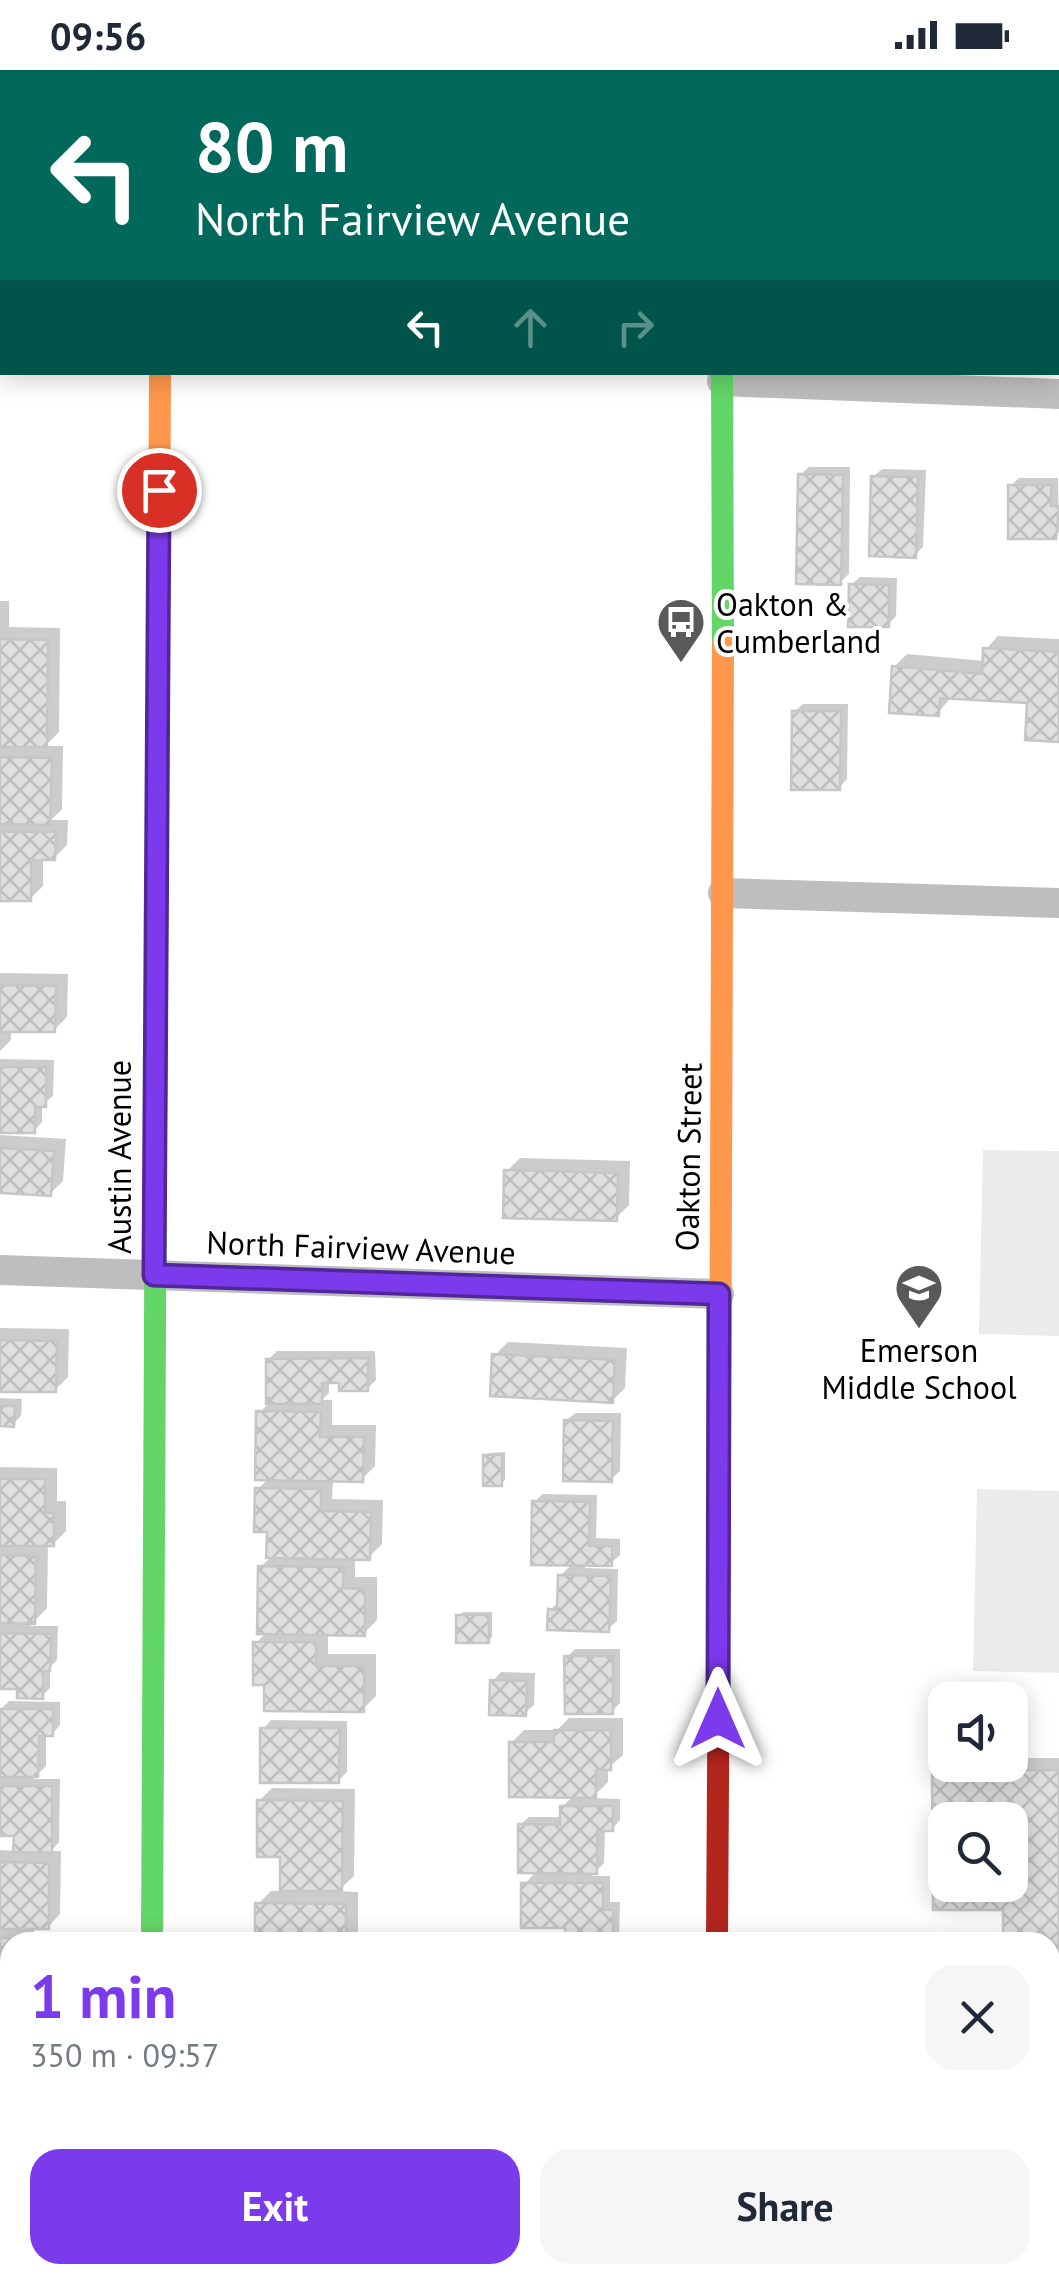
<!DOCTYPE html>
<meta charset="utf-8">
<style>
:root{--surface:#fff;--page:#f6f6f7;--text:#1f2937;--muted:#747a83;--accent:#7c3aed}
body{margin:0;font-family:"PT Sans",sans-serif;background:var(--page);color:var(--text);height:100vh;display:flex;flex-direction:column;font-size:38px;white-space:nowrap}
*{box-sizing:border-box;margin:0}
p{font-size:32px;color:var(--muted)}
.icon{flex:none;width:55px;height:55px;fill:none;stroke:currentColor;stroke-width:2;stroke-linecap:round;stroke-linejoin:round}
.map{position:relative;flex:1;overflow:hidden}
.details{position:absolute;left:0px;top:1862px;width:1060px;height:352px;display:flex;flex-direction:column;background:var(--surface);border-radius:30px 30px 0 0;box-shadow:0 5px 25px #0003}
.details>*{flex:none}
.banner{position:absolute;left:0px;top:0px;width:1060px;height:305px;box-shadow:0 5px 25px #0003;background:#00695c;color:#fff;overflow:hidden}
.fabs{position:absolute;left:928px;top:1612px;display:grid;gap:20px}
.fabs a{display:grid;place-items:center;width:100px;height:100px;border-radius:20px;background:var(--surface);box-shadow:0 5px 25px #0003;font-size:50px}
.pin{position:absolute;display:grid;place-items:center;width:85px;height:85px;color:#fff;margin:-42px;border:5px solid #fff;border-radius:50%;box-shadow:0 2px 10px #0007}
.me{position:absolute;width:110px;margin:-55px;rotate:0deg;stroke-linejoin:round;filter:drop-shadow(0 0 8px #0008)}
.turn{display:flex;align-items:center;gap:35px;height:210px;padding:0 30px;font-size:45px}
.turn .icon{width:130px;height:130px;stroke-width:2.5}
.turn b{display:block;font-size:70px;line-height:85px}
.lanes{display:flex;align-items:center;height:95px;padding:0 30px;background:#0003;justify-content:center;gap:50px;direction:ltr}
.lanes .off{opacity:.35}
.round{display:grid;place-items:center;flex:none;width:105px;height:105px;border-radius:30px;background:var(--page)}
.head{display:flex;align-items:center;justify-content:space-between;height:170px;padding:0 30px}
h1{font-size:60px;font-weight:700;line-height:75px;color:var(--accent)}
.cta{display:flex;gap:20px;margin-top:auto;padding:20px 30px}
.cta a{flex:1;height:115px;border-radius:30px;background:var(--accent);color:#fff;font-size:40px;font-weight:700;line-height:115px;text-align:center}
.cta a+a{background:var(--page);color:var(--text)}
.status{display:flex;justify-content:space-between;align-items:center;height:70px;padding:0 50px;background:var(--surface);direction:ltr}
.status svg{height:28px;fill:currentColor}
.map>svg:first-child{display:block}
.pitch{fill:#ebebeb}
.shadow{fill:#0003;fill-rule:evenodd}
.building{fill:url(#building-cross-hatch);stroke:#c6c6c6;stroke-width:2.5;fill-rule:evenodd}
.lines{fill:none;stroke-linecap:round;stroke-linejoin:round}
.street{stroke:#bebebe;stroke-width:30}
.fast{stroke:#63d668;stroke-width:22}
.slow{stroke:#ff974d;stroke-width:22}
.jam{stroke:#b3261e;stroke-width:22}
.route-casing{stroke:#51269a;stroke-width:25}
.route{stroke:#7c3aed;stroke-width:18}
.labels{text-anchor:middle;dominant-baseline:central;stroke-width:8;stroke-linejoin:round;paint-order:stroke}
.poi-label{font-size:32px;fill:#000;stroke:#fff;text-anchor:start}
.street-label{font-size:32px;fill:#000;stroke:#fff}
</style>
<div class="status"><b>09:56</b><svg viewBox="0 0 49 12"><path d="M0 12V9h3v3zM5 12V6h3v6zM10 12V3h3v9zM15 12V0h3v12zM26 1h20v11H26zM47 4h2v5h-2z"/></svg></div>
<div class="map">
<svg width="1059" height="2214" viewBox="0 0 1059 2214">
<defs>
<pattern id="building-cross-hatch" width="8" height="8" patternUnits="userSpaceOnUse" patternTransform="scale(2.5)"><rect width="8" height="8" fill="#dfdfdf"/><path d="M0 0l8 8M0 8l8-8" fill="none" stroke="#bebebe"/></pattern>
</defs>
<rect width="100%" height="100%" fill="#fff"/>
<g class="pitch">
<polygon points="983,1080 1059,1081 1059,1266 979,1264"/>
<polygon points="977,1419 1059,1421 1059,1603 973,1601"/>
</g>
<g class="shadow">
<rect x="1058" y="144" width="1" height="85"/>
<polygon points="809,397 850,397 849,504 840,512 800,405"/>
<polygon points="882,399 926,400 923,477 915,485 873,407"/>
<polygon points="1019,408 1058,408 1059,462 1055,466 1010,416"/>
<polygon points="860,507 897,508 896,546 888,555 851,515"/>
<polygon points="0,531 9,531 9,557 60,558 59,662 45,676 63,676 62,739 51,750 68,750 67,775 54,788 43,788 43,816 30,829 0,829"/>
<polygon points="998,566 1059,569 1059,669 1030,630 952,626 938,643 894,597 907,584 985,591 986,579"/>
<polygon points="803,634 848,634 847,709 839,718 794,642"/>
<polygon points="0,903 68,904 67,947 54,960 11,960 11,970 0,981"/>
<polygon points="0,989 54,990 53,1026 42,1035 42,1052 34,1061 0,1060"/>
<polygon points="0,1065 66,1069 63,1111 50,1124 0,1120"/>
<polygon points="520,1088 630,1091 629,1135 616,1148 507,1101"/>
<polygon points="0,1258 69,1259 68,1307 55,1320 0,1319"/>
<polygon points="508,1272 627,1278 625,1318 612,1331 495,1285"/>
<polygon points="277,1281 375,1281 376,1310 367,1319 341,1310 329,1310 329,1323 322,1330 332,1330 332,1355 376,1355 375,1396 362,1409 333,1409 332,1429 383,1430 382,1474 369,1487 355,1487 355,1507 377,1507 377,1550 364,1563 328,1563 328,1584 376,1584 376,1626 363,1639 256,1573 267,1562 260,1497 269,1489 269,1459 258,1419 269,1408 259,1343 269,1333 268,1290"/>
<polygon points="0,1328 22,1329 21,1346 13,1354 0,1354"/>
<polygon points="575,1343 621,1343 620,1401 611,1409 566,1351"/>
<polygon points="505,1382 505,1410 501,1413 486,1386 489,1383"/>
<polygon points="0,1397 57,1398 57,1431 66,1431 66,1461 53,1474 48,1474 47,1538 30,1556 58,1556 57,1590 50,1597 50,1618 42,1626 20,1617 0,1617"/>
<polygon points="543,1424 597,1425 596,1468 620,1469 620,1485 611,1493 585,1493 585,1498 618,1499 617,1551 608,1559 550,1540 559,1531 560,1506 573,1493 534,1432"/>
<polygon points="463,1542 492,1542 492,1567 488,1571 459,1546"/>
<polygon points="575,1579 620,1579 620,1633 612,1641 567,1587"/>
<polygon points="501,1602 535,1603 534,1635 525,1643 493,1611"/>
<polygon points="9,1631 60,1632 60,1655 52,1664 46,1664 46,1696 33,1709 60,1709 59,1772 51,1781 61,1781 60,1844 48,1857 34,1857 34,1872 10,1872 10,1934 0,1934 0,1780 16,1781 16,1764 0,1764 0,1640"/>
<polygon points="569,1648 623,1648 623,1685 608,1698 608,1712 592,1728 620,1729 620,1750 612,1759 605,1759 604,1793 592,1806 610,1806 610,1832 620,1832 619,1872 567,1872 567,1855 524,1814 537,1801 520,1755 529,1747 562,1747 562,1737 574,1725 511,1673 524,1660 557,1660"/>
<polygon points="271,1650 347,1651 347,1702 338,1711 263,1659"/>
<path d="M1010,1688h49v526h-45v-9h36v-333h-45v-35h-70v-135l10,-11v4h65zM945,1750h65v65h-65z"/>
<polygon points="272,1718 355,1719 354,1806 338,1821 358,1822 358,1872 258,1872 258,1834 271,1821 282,1821 282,1784 259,1731"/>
<rect x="0" y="1940" width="10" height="147"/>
<polygon points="4,2096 10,2097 10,2205 61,2205 58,2214 0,2214 0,2101"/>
<rect x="255" y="2205" width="137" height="9"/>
<polygon points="505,2205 622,2205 621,2214 505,2214"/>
<rect x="873" y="2205" width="129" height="9"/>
</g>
<g class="building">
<polygon points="798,404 843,405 841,515 796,514"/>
<polygon points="871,406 918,407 916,488 869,486"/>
<polygon points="1008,415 1051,415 1051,436 1059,436 1056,469 1008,469"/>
<polygon points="849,514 889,515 889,557 848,557"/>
<polygon points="0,569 48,570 47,677 0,677"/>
<polygon points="983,578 1059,582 1059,672 1025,670 1027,633 940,628 939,646 889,643 892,596 982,604"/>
<polygon points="792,641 841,641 840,720 791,720"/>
<polygon points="0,687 52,688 50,755 0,754"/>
<polygon points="0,762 56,762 55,790 31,790 31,831 0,831"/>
<polygon points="0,915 56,916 55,962 0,962"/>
<polygon points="0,997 46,997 46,1037 35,1037 35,1063 0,1063"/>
<polygon points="0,1078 54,1081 51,1126 0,1123"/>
<polygon points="504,1100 618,1103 617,1151 503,1148"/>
<polygon points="0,1270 57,1271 56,1322 0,1322"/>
<polygon points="492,1284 615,1290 613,1333 490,1326"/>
<polygon points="368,1288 368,1321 339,1321 339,1313 322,1313 322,1334 266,1334 266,1289"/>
<polygon points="0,1336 15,1336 14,1357 0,1356"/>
<polygon points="256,1341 321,1342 320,1367 364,1367 363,1412 255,1410"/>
<polygon points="564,1350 613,1351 612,1412 563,1411"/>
<rect x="483" y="1385" width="19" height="31"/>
<polygon points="0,1409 45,1409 45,1443 54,1443 54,1476 0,1476"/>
<polygon points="255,1418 321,1419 321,1441 371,1442 370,1490 266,1488 267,1462 254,1462"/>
<polygon points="532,1431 590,1432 589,1476 612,1476 612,1496 531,1495"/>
<polygon points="0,1485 36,1486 35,1554 0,1553"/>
<polygon points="258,1496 344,1497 343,1518 365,1519 365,1566 257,1564"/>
<polygon points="558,1505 611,1506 609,1562 547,1560 548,1539 557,1540"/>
<rect x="456" y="1545" width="33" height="28"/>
<polygon points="0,1563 51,1564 50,1601 43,1601 43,1629 17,1628 17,1619 0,1619"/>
<polygon points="253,1572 316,1572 316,1596 364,1596 364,1642 264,1641 264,1615 253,1615"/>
<polygon points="564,1586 613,1586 613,1644 565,1644"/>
<polygon points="490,1610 527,1611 526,1646 489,1645"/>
<polygon points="0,1639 53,1639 53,1666 39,1666 38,1707 0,1707"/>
<polygon points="260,1658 340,1658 339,1713 260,1713"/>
<polygon points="554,1660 611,1660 611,1700 596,1700 596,1728 509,1727 509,1672 554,1672"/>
<path d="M1059,1700v514h-48v-8l-21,1v7h-120v-9h180v-333h-47v-32h-70l-1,-139zM945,1750h65v65h-65z"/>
<polygon points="0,1716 52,1716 52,1783 13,1782 14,1766 0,1766"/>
<polygon points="257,1730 343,1731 342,1821 280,1821 280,1787 257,1787"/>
<polygon points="560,1736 613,1736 613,1761 597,1761 597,1804 518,1803 518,1754 560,1755"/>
<polygon points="0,1792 49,1793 49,1859 0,1859"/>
<polygon points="521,1813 603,1813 603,1840 613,1840 613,1872 565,1872 565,1858 521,1858"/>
<polygon points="255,1833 346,1834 346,1872 255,1872"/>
<polygon points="0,1868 22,1868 22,1872 10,1872 10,1937 0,1937"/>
<rect x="0" y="1948" width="10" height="63"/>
<rect x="0" y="2019" width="10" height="71"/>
<polygon points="0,2104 10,2105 10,2164 0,2164"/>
<polygon points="0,2176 10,2176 10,2205 49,2205 49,2214 0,2214"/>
<rect x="253" y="2205" width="128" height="9"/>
<rect x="502" y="2205" width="108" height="9"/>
</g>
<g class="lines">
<g class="street">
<polyline points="367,0 438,2"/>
<polyline points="162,2 162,0"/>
<polyline points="722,311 1059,324"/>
<polyline points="723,823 1059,833"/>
<polyline points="0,1200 719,1224"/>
<polyline points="152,2214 152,2205"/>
</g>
<g class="fast">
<polyline points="722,302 723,574"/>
<polyline points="152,1872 156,1050"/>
<polyline points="716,2205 716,2214"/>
</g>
<g class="slow">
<polyline points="724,0 724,2"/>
<polyline points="158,721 160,302"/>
<polyline points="720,1389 723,574"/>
</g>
<g class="jam">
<polyline points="156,1050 158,721"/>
<polyline points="717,1872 720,1389"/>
</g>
</g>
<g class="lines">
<g class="route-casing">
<polyline id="route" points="159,420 154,1205 719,1224 718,1649"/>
</g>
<use href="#route" class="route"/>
</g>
<defs>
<g id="bus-pin" transform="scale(2.5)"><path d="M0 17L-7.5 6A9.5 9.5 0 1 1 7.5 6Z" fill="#595959" stroke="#fff"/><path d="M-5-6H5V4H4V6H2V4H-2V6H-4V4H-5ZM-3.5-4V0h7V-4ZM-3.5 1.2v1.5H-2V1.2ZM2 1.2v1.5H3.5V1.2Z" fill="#fff"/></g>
<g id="school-pin" transform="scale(2.5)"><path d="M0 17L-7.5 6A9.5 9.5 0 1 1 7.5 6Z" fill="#595959" stroke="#fff"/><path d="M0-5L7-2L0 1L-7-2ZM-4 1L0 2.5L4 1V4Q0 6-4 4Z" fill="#fff"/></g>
</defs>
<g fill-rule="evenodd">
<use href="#bus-pin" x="681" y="552"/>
<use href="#school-pin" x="919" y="1218"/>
</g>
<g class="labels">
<g class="poi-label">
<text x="716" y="534">Oakton &amp;<tspan x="716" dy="37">Cumberland</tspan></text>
<text x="919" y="1280" text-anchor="middle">Emerson<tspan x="919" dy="37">Middle School</tspan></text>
</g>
<g class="street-label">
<text transform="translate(119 1087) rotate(-90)">Austin Avenue</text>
<text transform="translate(688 1087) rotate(-89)">Oakton Street</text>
<text transform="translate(361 1177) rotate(2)">North Fairview Avenue</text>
</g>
</g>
</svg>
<div class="fabs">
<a><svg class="icon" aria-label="sound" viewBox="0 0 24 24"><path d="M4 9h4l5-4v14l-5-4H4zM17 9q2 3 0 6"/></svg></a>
<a><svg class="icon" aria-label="search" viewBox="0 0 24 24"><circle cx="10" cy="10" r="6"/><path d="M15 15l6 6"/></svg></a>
</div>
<div class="pin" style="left:159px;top:420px;background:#d93025"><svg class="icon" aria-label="arrive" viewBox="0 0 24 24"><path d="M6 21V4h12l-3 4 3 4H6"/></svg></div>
<svg class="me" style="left:718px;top:1649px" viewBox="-20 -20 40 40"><path d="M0-17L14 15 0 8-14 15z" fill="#7c3aed" stroke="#fff" stroke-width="4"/></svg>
<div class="banner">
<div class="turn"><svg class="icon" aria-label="left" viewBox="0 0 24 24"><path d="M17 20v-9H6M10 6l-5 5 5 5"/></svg><div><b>80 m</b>North Fairview Avenue</div></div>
<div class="lanes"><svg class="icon" aria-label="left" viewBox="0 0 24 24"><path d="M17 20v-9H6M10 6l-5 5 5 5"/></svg><svg class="icon off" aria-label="ahead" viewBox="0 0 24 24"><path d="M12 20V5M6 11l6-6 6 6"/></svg><svg class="icon off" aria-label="right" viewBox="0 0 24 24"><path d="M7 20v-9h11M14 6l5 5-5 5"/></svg></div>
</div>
<section class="details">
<div class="head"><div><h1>1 min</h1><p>350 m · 09:57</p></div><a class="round"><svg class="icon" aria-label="close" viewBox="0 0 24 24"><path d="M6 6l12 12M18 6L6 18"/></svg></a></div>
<div class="cta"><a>Exit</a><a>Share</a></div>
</section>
</div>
